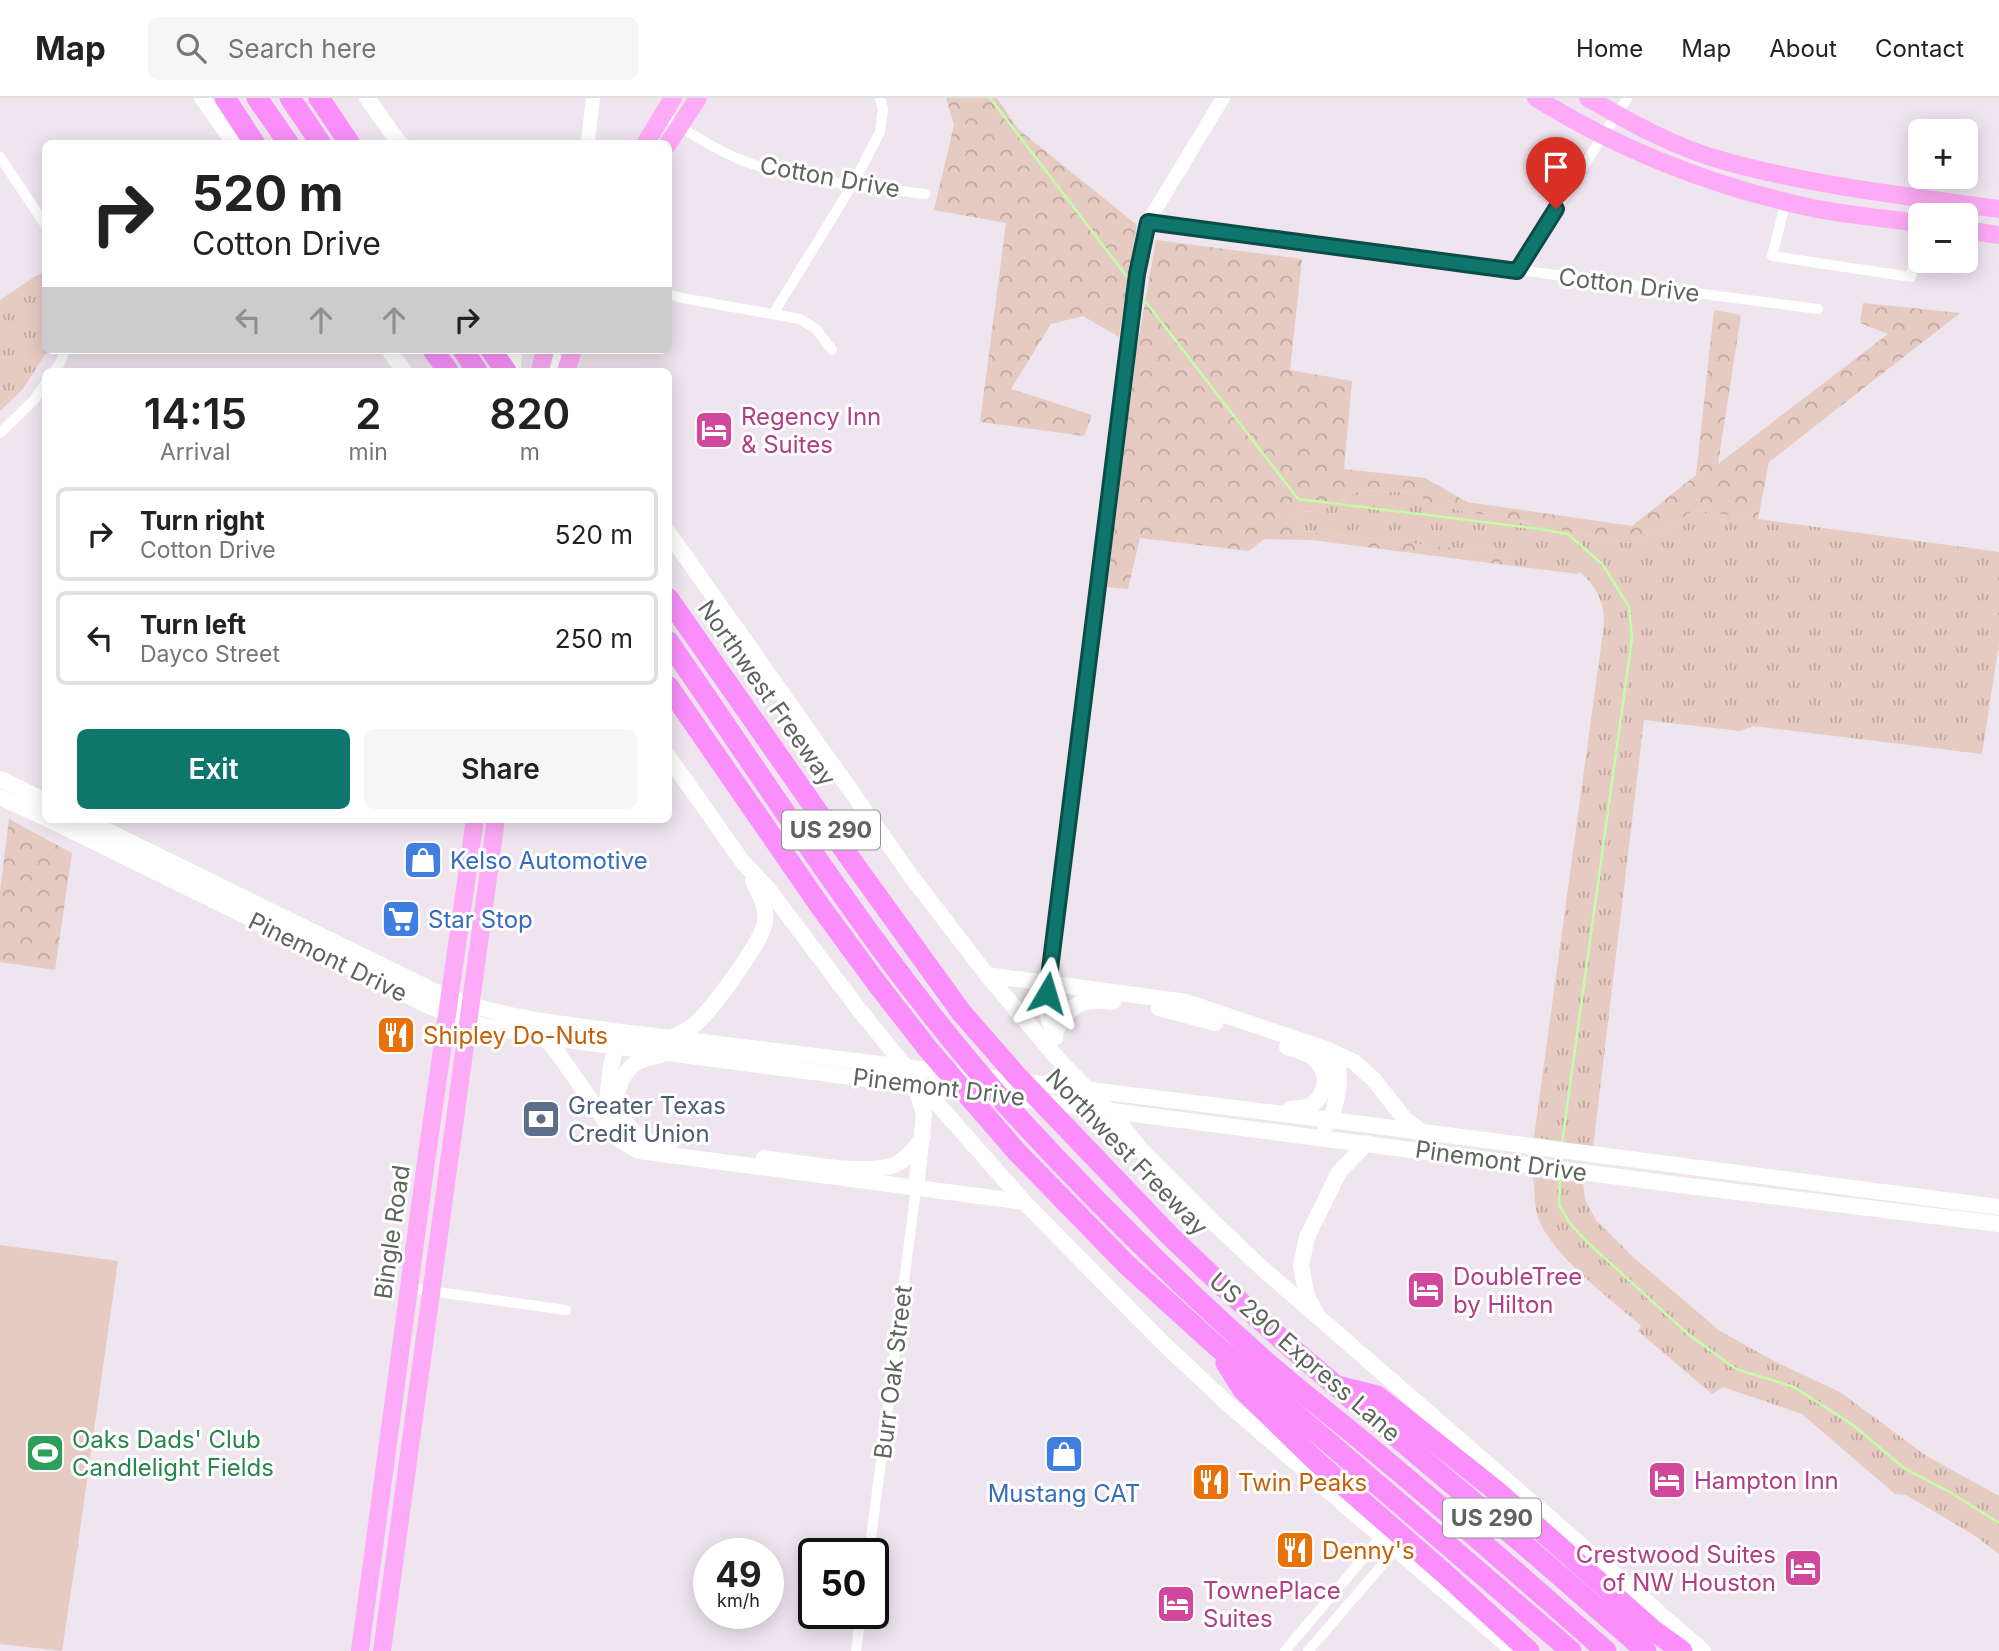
<!DOCTYPE html>
<meta charset="utf-8">
<style>
:root{--surface:#fff;--page:#f6f6f6;--text:#222;--muted:#767676;--line:#e0e0e0;--accent:#0f766e}
body{margin:0;font-family:Inter,sans-serif;background:var(--page);color:var(--text);height:100vh;display:flex;flex-direction:column;font-size:26px;white-space:nowrap}
*{box-sizing:border-box;margin:0}
p{font-size:23px;color:var(--muted)}
.icon{flex:none;width:38px;height:38px;fill:none;stroke:currentColor;stroke-width:2;stroke-linecap:round;stroke-linejoin:round}
.map{position:relative;flex:1;overflow:hidden}
.side{position:absolute;left:42px;top:270px;width:630px;height:455px;display:flex;flex-direction:column;background:var(--surface);border-radius:10px;box-shadow:0 4px 18px #0003}
.side>*{flex:none}
.hud{position:absolute;left:42px;top:42px;width:630px;height:214px;border-radius:10px;box-shadow:0 4px 18px #0003;background:#fff;color:var(--text);overflow:hidden}
.buttons{position:absolute;left:1908px;top:21px;display:grid;gap:14px}
.buttons a{display:grid;place-items:center;width:70px;height:70px;border-radius:10px;background:var(--surface);box-shadow:0 4px 18px #0003;font-size:35px}
.speed{position:absolute;left:693px;top:1440px;display:flex;gap:14px;font-size:35px;font-weight:700;text-align:center}
.speed>*{display:grid;place-content:center;width:91px;height:91px;border-radius:50%;background:var(--surface);box-shadow:0 4px 18px #0003;line-height:1}
.speed small{font-size:18px;font-weight:400}
.speed .limit{border:4px solid #111;border-radius:10px;background:#fff;color:#111}
.pin{position:absolute;display:grid;place-items:center;width:60px;height:60px;color:#fff;margin:-72px -30px;border-radius:50% 50% 50% 0;rotate:-45deg;box-shadow:0 0 7px #0007}
.pin .icon{rotate:45deg}
.me{position:absolute;width:77px;margin:-38px;rotate:7deg;stroke-linejoin:round;filter:drop-shadow(0 0 5px #0008)}
.turn{display:flex;align-items:center;gap:24px;height:147px;padding:0 35px;font-size:32px}
.turn .icon{width:91px;height:91px;stroke-width:2.5}
.turn b{display:block;font-size:49px;line-height:60px}
.lanes{display:flex;align-items:center;height:66px;padding:0 35px;background:#0003;justify-content:center;gap:35px;direction:ltr}
.lanes .off{opacity:.35}
.eta{display:flex;justify-content:space-evenly;align-items:center;height:119px;text-align:center}
.eta b{font-size:42px;font-weight:600;line-height:49px}
.cta{display:flex;gap:14px;margin-top:auto;padding:14px 35px}
.cta a{flex:1;height:80px;border-radius:10px;background:var(--accent);color:#fff;font-size:28px;font-weight:600;line-height:80px;text-align:center}
.cta a+a{background:var(--page);color:var(--text)}
ul{padding:0;list-style:none}
li{display:flex;align-items:center;gap:21px;height:94px;margin:0 14px 10px;padding:0 21px;border:4px solid var(--line);border-radius:10px}
li div{flex:1}
li b{display:block;font-size:26px}
li em{font-style:normal}
header{display:flex;align-items:center;gap:42px;box-sizing:border-box;height:98px;padding:0 35px;background:var(--surface);border-bottom:2px solid var(--line)}
header strong{font-size:33px}
nav{display:flex;gap:38px;margin-inline-start:auto;font-size:24px}
.search{width:490px;height:63px;background:var(--page);display:flex;align-items:center;gap:18px;box-sizing:border-box;padding:0 24px;border-radius:10px;color:var(--muted);font-size:26px}
.map>svg:first-child{display:block}
.grass{fill:url(#grass-tufts)}
.forest{fill:url(#forest-crowns)}
.garden{fill:#e6cbc2}
.lines{fill:none;stroke-linecap:round;stroke-linejoin:round}
.stream{stroke:#c2fea6;stroke-width:2.5}
.minor{stroke:#fff;stroke-width:10}
.tertiary{stroke:#fff;stroke-width:14}
.secondary{stroke:#fff;stroke-width:16}
.primary{stroke:#feabf7;stroke-width:18}
.motorway{stroke:#fa8ffb;stroke-width:21}
.route-casing{stroke:#0a4d48;stroke-width:18}
.route{stroke:#0f766e;stroke-width:12}
.labels{text-anchor:middle;dominant-baseline:central;stroke-width:6;stroke-linejoin:round;paint-order:stroke}
.shield{fill:#fff;stroke:#8e938e;stroke-width:2}
.shield-label{font-size:23px;font-weight:bold;fill:#5e655d}
.street-label{font-size:24px;fill:#5e655d;stroke:#fff}
.hotel-label{font-size:24px;fill:#b23c85;stroke:#fff;text-anchor:start}
.shop-label{font-size:24px;fill:#366cbe;stroke:#fff;text-anchor:start}
.food-label{font-size:24px;fill:#c56008;stroke:#fff;text-anchor:start}
.service-label{font-size:24px;fill:#4e5e75;stroke:#fff;text-anchor:start}
.leisure-label{font-size:24px;fill:#27864d;stroke:#fff;text-anchor:start}
</style>
<header>
<strong>Map</strong>
<div class="search"><svg class="icon" aria-label="search" viewBox="0 0 24 24"><circle cx="10" cy="10" r="6"/><path d="M15 15l6 6"/></svg>Search here</div>
<nav><a>Home</a><a>Map</a><a>About</a><a>Contact</a></nav>
</header>
<div class="map">
<svg width="1999" height="1553" viewBox="0 0 1999 1553">
<defs>
<pattern id="grass-tufts" width="24" height="20" patternUnits="userSpaceOnUse" patternTransform="scale(1.75)"><rect width="24" height="20" fill="#e6cbc2"/><path d="M3 7l-1-3M5 7V3M7 7l1-3M15 17l-1-3M17 17v-4M19 17l1-3" fill="none" stroke="#bea8a1"/></pattern>
<pattern id="forest-crowns" width="20" height="18" patternUnits="userSpaceOnUse" patternTransform="scale(1.75)"><rect width="20" height="18" fill="#e6cbc2"/><path d="M2 6a3 3 0 1 1 6 0M12 15a3 3 0 1 1 6 0" fill="none" stroke="#bea8a1"/></pattern>
</defs>
<rect width="100%" height="100%" fill="#efe5ef"/>
<g class="grass">
<polygon points="45,174 46,252 48,252 22,292 0,313 0,202 34,179"/>
<path d="M1361,392l54,3 18,12 196,38 44,-18 20,-15 306,42v92l-17,110 -228,-28 -14,5 -96,-11 -51,428 -59,-11 70,-513c0,-22 -7,-37 -24,-52l-2,2 -73,-9 2,-11 -206,-23 -6,-20 23,1z"/>
<path d="M1533,1079l50,6 2,17 11,20 37,37 87,74 54,30 66,31 85,63 74,41v58l-25,-19 -68,-40 -11,-1 -93,-80 -79,-27 -11,7 -74,-63 3,-5c-29,-26 -88,-70 -102,-106 -5,-12 -4,-29 -6,-43z"/>
</g>
<g class="forest">
<polygon points="946,0 997,0 1018,31 1137,127 1119,239 1083,218 1051,226 1011,291 1092,317 1084,338 980,324 1006,125 934,112 954,27"/>
<polygon points="1156,142 1302,161 1290,272 1352,283 1344,371 1425,380 1467,404 1632,428 1696,377 1714,212 1741,217 1718,366 1888,236 1860,225 1863,205 1960,215 1769,364 1758,421 1693,412 1673,427 1629,445 1433,407 1415,395 1361,392 1318,414 1295,413 1301,433 1508,456 1505,467 1312,442 1264,441 1249,453 1140,440 1128,491 1106,489 1137,250"/>
<polygon points="9,721 72,755 55,872 0,864 0,794"/>
</g>
<polygon class="garden" points="0,1147 118,1163 78,1446 79,1448 77,1453 62,1553 0,1546"/>
<g class="lines">
<g class="stream">
<polyline points="990,0 1131,184"/>
<polyline points="1139,195 1298,401 1540,431 1568,436 1603,467 1629,509 1632,540 1562,1045"/>
<polyline points="1560,1076 1559,1107 1569,1124 1585,1142 1688,1236 1736,1271 1794,1289 1853,1327 1904,1370 1953,1396 1999,1425"/>
</g>
<g class="minor">
<path d="M662,16c25,18 51,34 79,46 59,22 123,26 184,34"/>
<polyline points="0,59 46,128"/>
<polyline points="1786,103 1772,158 1911,179 1919,125"/>
<polyline points="1148,124 1818,211"/>
<polyline points="1517,173 1627,0"/>
<polyline points="668,196 682,200 800,221 816,231 832,252"/>
<polyline points="773,216 853,86 880,34 883,11 880,0"/>
<polyline points="54,273 60,265 65,252"/>
<polyline points="0,335 34,302 46,285"/>
<polyline points="409,1190 566,1212"/>
<polyline points="869,1456 916,1091"/>
<polyline points="856,1553 861,1516"/>
<polyline points="1285,1553 1381,1439"/>
<polyline points="1308,1553 1396,1451"/>
</g>
<g class="tertiary">
<polyline points="589,46 588,43 593,0"/>
<polyline points="1048,884 1137,176 1148,124 1223,0"/>
</g>
<g class="secondary">
<polyline points="202,0 235,46"/>
<polyline points="367,0 400,46"/>
<polyline points="389,252 404,273"/>
<polyline points="546,252 562,273"/>
<polyline points="513,273 514,252"/>
<polyline points="668,434 911,778 987,877 1058,961 1116,1020 1140,1051 1211,1122 1263,1171 1703,1553"/>
<polyline points="668,658 742,763 769,792 857,909 913,978 1024,1104 1163,1245 1228,1306 1514,1553"/>
<polyline points="0,681 46,703"/>
<polyline points="0,699 46,720"/>
<polyline points="48,721 431,909 483,928 544,939 1688,1088 1999,1126"/>
<path d="M83,721l353,173c60,26 121,31 186,40l709,88 668,87"/>
<polyline points="987,877 1186,904 1326,951 1354,964 1374,982 1404,1020 1421,1034"/>
<polyline points="1048,884 1048,918 1055,940"/>
<polyline points="1159,910 1215,925"/>
<path d="M1054,936c17,-30 24,-36 59,-32"/>
<polyline points="544,939 557,954 618,1041 639,1053 1024,1104"/>
<path d="M670,940c8,-4 18,-7 24,-13 17,-14 68,-83 71,-103 2,-15 -5,-28 -12,-41"/>
<path d="M1287,949c8,3 18,5 25,10 17,12 17,36 -1,48 -5,3 -14,3 -21,4"/>
<path d="M661,957c-6,2 -15,3 -21,6 -9,4 -15,12 -19,20 -14,34 16,62 48,66"/>
<polyline points="914,984 924,1016 916,1091"/>
<polyline points="612,1026 606,1010 611,967 619,940"/>
<path d="M1325,1028c10,-9 17,-47 12,-61 -2,-5 -7,-10 -10,-15"/>
<path d="M764,1060c31,4 106,19 132,6 12,-6 19,-16 27,-27"/>
<polyline points="1315,1213 1307,1198 1301,1168 1307,1139 1339,1074 1367,1045"/>
</g>
<g class="primary">
<path d="M1536,0c84,52 176,88 272,109 37,8 75,11 112,16"/>
<path d="M1588,0c43,25 88,50 136,63 90,25 183,35 275,48"/>
<polyline points="645,46 673,0"/>
<polyline points="668,46 698,0"/>
<polyline points="1965,132 1999,137"/>
<polyline points="540,273 545,252"/>
<polyline points="566,273 573,252"/>
<polyline points="360,1553 425,1071 475,721"/>
<polyline points="382,1553 496,721"/>
</g>
<g class="motorway">
<polyline points="225,0 255,46"/>
<polyline points="257,0 289,46"/>
<polyline points="290,0 321,46"/>
<polyline points="319,0 350,46"/>
<polyline points="433,252 448,273"/>
<polyline points="463,252 477,273"/>
<polyline points="491,252 506,273"/>
<polyline points="668,500 852,763 961,914 1016,977 1169,1137 1230,1195 1289,1248 1536,1457 1646,1553"/>
<path d="M668,543c111,160 216,328 346,472 82,89 167,174 258,254 37,32 76,61 113,93 75,62 148,127 221,191"/>
<polyline points="668,588 820,808 878,887 928,951 1016,1053 1127,1167 1213,1245 1571,1553"/>
<polyline points="1226,1265 1243,1292 1317,1364 1444,1475 1529,1553"/>
<polyline points="1341,1289 1377,1298 1499,1395 1653,1532 1682,1553"/>
</g>
</g>
<g class="lines">
<g class="route-casing">
<polyline id="route" points="1047,895 1137,176 1148,124 1517,173 1556,111"/>
</g>
<use href="#route" class="route"/>
</g>
<defs>
<g id="hotel-square" transform="scale(2.0125)"><rect x="-9" y="-9" width="18" height="18" rx="4" fill="#d1479c" stroke="#fff"/><path d="M-6-4.5h1.5V1H6V5H4.5V3h-9V5H-6ZM-4 0a1.8 1.8 0 1 1 3.6 0ZM.5 0V-2.5h3Q6-2.5 6 0Z" fill="#fff"/></g>
<g id="shop-square" transform="scale(2.0125)"><rect x="-9" y="-9" width="18" height="18" rx="4" fill="#3f7fe0" stroke="#fff"/><path d="M-5-2.5h2.3a2.7 3.5 0 0 1 5.4 0H5L5.5 6h-11ZM-1.5-2.5h3a1.5 2.3 0 0 0-3 0Z" fill="#fff"/></g>
<g id="supermarket-square" transform="scale(2.0125)"><rect x="-9" y="-9" width="18" height="18" rx="4" fill="#3f7fe0" stroke="#fff"/><path d="M-6-5.5h2.5l.6 2H6L4.5 2H-2.5L-4.4-4H-6ZM-1.5 3.2a1.3 1.3 0 1 0 .1 0ZM3 3.2a1.3 1.3 0 1 0 .1 0Z" fill="#fff"/></g>
<g id="restaurant-square" transform="scale(2.0125)"><rect x="-9" y="-9" width="18" height="18" rx="4" fill="#e8710a" stroke="#fff"/><path d="M-5-6h1v4h1v-4h1v4h1v-4h1v5L-1.5 .5V6h-2V.5L-5-1ZM5-6V6H3V1.5H1.5Q1.5-4 5-6Z" fill="#fff"/></g>
<g id="bank-square" transform="scale(2.0125)"><rect x="-9" y="-9" width="18" height="18" rx="4" fill="#5c6f8a" stroke="#fff"/><path d="M-6-4H6V4H-6ZM0-2.3a2.3 2.3 0 1 0 0 4.6a2.3 2.3 0 1 0 0-4.6Z" fill="#fff"/></g>
<g id="stadium-square" transform="scale(2.0125)"><rect x="-9" y="-9" width="18" height="18" rx="4" fill="#2e9e5b" stroke="#fff"/><path d="M0-5a6.5 5 0 1 0 0 10a6.5 5 0 1 0 0-10ZM-3.5-1.8h7v3.6h-7Z" fill="#fff"/></g>
</defs>
<g fill-rule="evenodd">
<use href="#hotel-square" x="714" y="332"/>
<use href="#shop-square" x="423" y="762"/>
<use href="#supermarket-square" x="401" y="821"/>
<use href="#restaurant-square" x="396" y="937"/>
<use href="#bank-square" x="541" y="1021"/>
<use href="#hotel-square" x="1426" y="1192"/>
<use href="#stadium-square" x="45" y="1355"/>
<use href="#shop-square" x="1064" y="1356"/>
<use href="#hotel-square" x="1667" y="1382"/>
<use href="#restaurant-square" x="1211" y="1384"/>
<use href="#restaurant-square" x="1295" y="1452"/>
<use href="#hotel-square" x="1803" y="1470"/>
<use href="#hotel-square" x="1176" y="1506"/>
</g>
<g class="labels">
<g class="shield">
<rect x="782" y="712.5" width="98" height="39" rx="5"/>
<rect x="1443" y="1400.5" width="98" height="39" rx="5"/>
</g>
<g class="shield-label">
<text x="831" y="732">US 290</text>
<text x="1492" y="1420">US 290</text>
</g>
<g class="street-label">
<text transform="translate(830 79) rotate(10)">Cotton Drive</text>
<text transform="translate(1629 187) rotate(7)">Cotton Drive</text>
<text transform="translate(767 595) rotate(55)">Northwest Freeway</text>
<text transform="translate(328 859) rotate(26)">Pinemont Drive</text>
<text transform="translate(939 989) rotate(7)">Pinemont Drive</text>
<text transform="translate(1127 1054) rotate(46)">Northwest Freeway</text>
<text transform="translate(1501 1063) rotate(8)">Pinemont Drive</text>
<text transform="translate(392 1134) rotate(-82)">Bingle Road</text>
<text transform="translate(1305 1259) rotate(41)">US 290 Express Lane</text>
<text transform="translate(893 1274) rotate(-83)">Burr Oak Street</text>
</g>
<g class="hotel-label">
<text x="741" y="318">Regency Inn<tspan x="741" dy="28">&amp; Suites</tspan></text>
<text x="1453" y="1178">DoubleTree<tspan x="1453" dy="28">by Hilton</tspan></text>
<text x="1694" y="1382">Hampton Inn</text>
<text x="1776" y="1456" text-anchor="end">Crestwood Suites<tspan x="1776" dy="28">of NW Houston</tspan></text>
<text x="1203" y="1492">TownePlace<tspan x="1203" dy="28">Suites</tspan></text>
</g>
<g class="shop-label">
<text x="450" y="762">Kelso Automotive</text>
<text x="428" y="821">Star Stop</text>
<text x="1064" y="1395" text-anchor="middle">Mustang CAT</text>
</g>
<g class="food-label">
<text x="423" y="937">Shipley Do-Nuts</text>
<text x="1238" y="1384">Twin Peaks</text>
<text x="1322" y="1452">Denny's</text>
</g>
<g class="service-label">
<text x="568" y="1007">Greater Texas<tspan x="568" dy="28">Credit Union</tspan></text>
</g>
<g class="leisure-label">
<text x="72" y="1341">Oaks Dads' Club<tspan x="72" dy="28">Candlelight Fields</tspan></text>
</g>
</g>
</svg>
<div class="buttons">
<a>+</a>
<a>−</a>
</div>
<div class="speed"><div>49<small>km/h</small></div><div class="limit">50</div></div>
<div class="pin" style="left:1556px;top:111px;background:#d93025"><svg class="icon" aria-label="arrive" viewBox="0 0 24 24"><path d="M6 21V4h12l-3 4 3 4H6"/></svg></div>
<svg class="me" style="left:1047px;top:895px" viewBox="-20 -20 40 40"><path d="M0-17L14 15 0 8-14 15z" fill="#0f766e" stroke="#fff" stroke-width="4"/></svg>
<div class="hud">
<div class="turn"><svg class="icon" aria-label="right" viewBox="0 0 24 24"><path d="M7 20v-9h11M14 6l5 5-5 5"/></svg><div><b>520 m</b>Cotton Drive</div></div>
<div class="lanes"><svg class="icon off" aria-label="left" viewBox="0 0 24 24"><path d="M17 20v-9H6M10 6l-5 5 5 5"/></svg><svg class="icon off" aria-label="ahead" viewBox="0 0 24 24"><path d="M12 20V5M6 11l6-6 6 6"/></svg><svg class="icon off" aria-label="ahead" viewBox="0 0 24 24"><path d="M12 20V5M6 11l6-6 6 6"/></svg><svg class="icon" aria-label="right" viewBox="0 0 24 24"><path d="M7 20v-9h11M14 6l5 5-5 5"/></svg></div>
</div>
<section class="side">
<div class="eta">
<div><b>14:15</b><p>Arrival</p></div>
<div><b>2</b><p>min</p></div>
<div><b>820</b><p>m</p></div>
</div>
<ul>
<li><svg class="icon" aria-label="right" viewBox="0 0 24 24"><path d="M7 20v-9h11M14 6l5 5-5 5"/></svg><div><b>Turn right</b><p>Cotton Drive</p></div><em>520 m</em></li>
<li><svg class="icon" aria-label="left" viewBox="0 0 24 24"><path d="M17 20v-9H6M10 6l-5 5 5 5"/></svg><div><b>Turn left</b><p>Dayco Street</p></div><em>250 m</em></li>
</ul>
<div class="cta"><a>Exit</a><a>Share</a></div>
</section>
</div>
